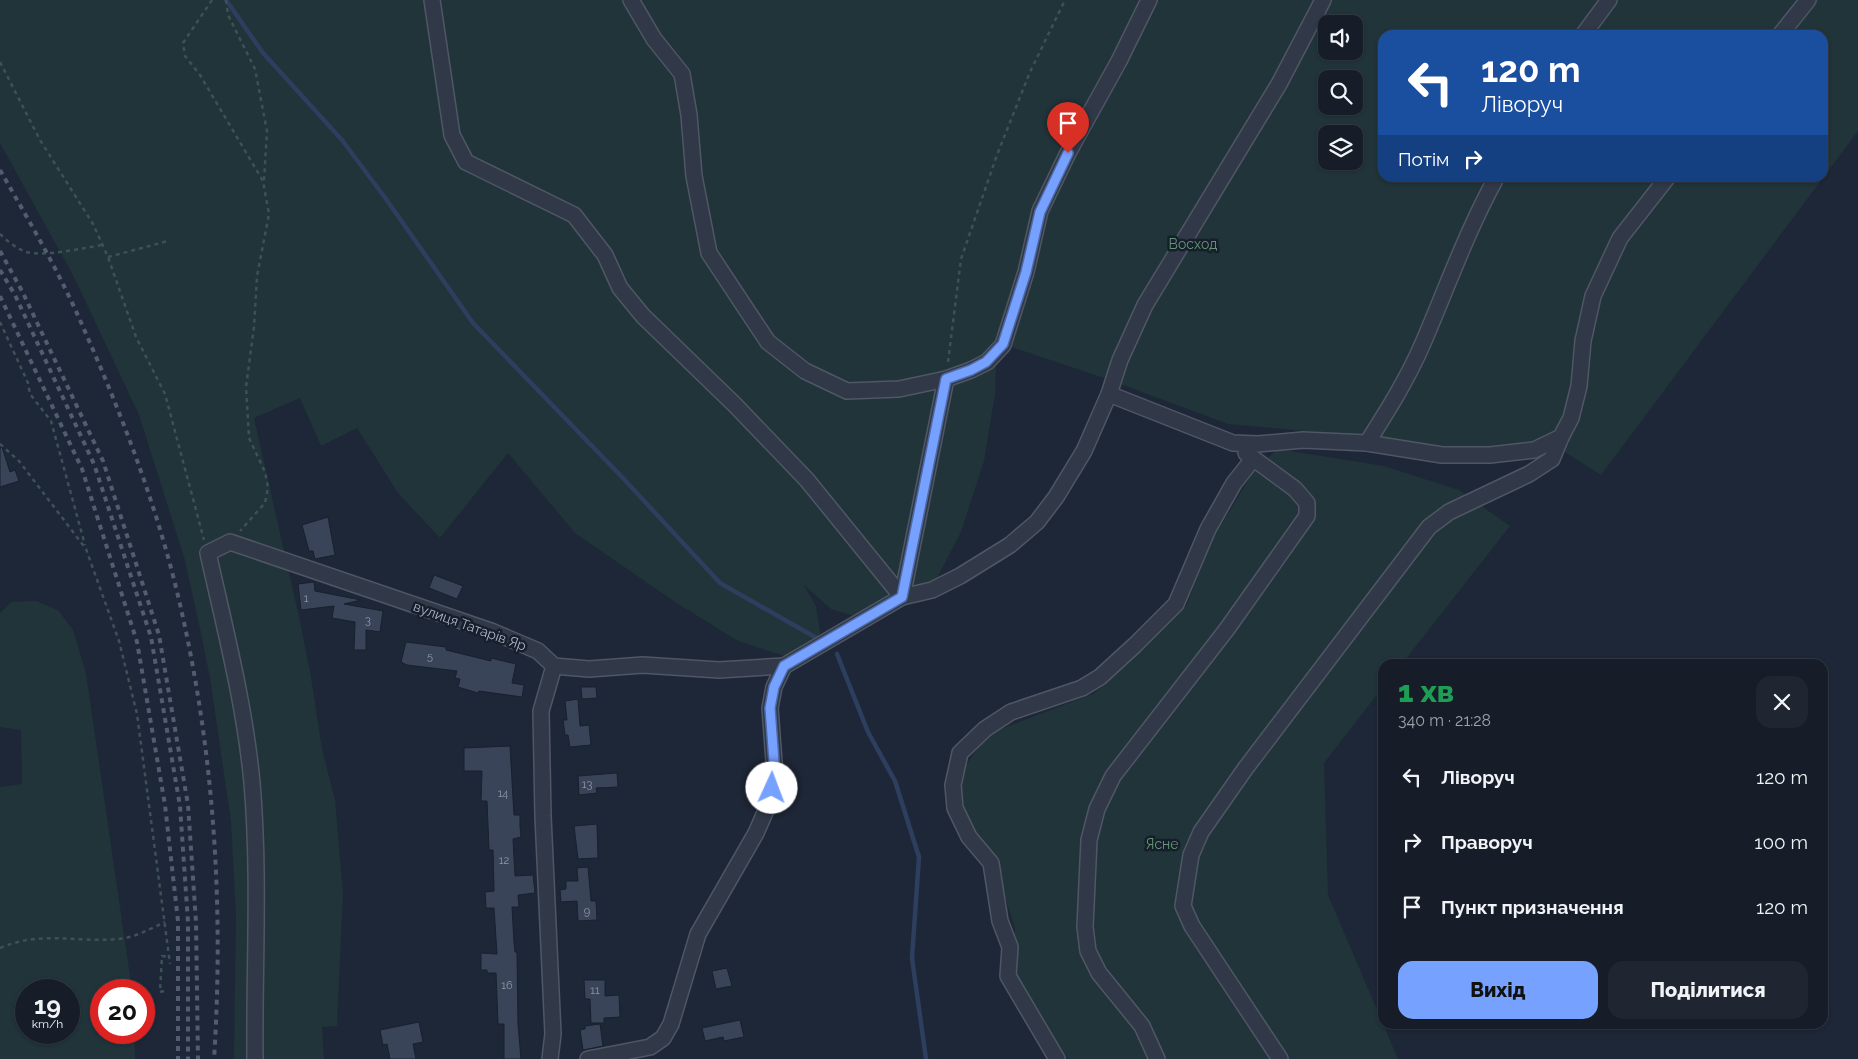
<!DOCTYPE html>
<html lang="uk">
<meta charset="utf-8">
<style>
:root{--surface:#161d29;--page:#1f2631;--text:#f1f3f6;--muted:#9ea2a8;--line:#353b46;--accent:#76a1ff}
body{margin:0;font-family:Raleway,sans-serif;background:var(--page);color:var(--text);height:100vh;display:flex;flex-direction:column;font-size:19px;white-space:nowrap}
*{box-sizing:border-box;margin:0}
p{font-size:16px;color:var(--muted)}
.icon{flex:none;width:28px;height:28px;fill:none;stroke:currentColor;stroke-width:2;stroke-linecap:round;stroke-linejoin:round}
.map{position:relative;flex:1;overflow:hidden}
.details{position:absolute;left:1378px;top:659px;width:450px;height:370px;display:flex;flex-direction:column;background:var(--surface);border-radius:15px;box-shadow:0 1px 4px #0004,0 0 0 1px var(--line)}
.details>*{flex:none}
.banner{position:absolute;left:1378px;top:30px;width:450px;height:152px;border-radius:15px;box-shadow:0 1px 4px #0004,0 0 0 1px var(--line);background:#1a4fa0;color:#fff;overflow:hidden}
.buttons{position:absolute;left:1318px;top:15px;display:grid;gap:10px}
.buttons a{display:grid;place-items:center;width:45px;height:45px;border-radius:10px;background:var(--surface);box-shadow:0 1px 4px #0004,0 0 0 1px var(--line);font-size:25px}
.speed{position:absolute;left:15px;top:979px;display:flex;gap:10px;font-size:25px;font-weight:700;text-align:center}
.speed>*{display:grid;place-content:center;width:65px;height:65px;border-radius:50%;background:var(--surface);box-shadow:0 1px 4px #0004,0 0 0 1px var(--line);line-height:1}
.speed small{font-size:12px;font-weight:400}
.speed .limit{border:8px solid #d22;background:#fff;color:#111}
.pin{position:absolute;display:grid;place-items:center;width:42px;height:42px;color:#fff;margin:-51px -21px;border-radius:50% 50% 50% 0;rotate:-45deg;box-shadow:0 0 5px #0007}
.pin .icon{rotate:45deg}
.me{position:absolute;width:55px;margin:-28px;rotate:2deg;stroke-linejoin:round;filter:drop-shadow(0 0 4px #0008)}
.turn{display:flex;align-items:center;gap:18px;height:105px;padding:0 20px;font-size:22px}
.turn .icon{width:65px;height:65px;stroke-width:2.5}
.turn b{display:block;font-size:35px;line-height:42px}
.then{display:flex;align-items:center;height:48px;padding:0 20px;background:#0003;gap:10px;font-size:19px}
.round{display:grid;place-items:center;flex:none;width:52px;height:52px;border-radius:15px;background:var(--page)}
.headline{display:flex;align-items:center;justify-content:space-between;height:85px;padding:0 20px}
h1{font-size:30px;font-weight:800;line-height:38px;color:#1e9e55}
.primary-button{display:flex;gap:10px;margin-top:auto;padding:10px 20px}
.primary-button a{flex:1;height:58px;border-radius:15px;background:var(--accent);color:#111;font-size:20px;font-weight:800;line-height:58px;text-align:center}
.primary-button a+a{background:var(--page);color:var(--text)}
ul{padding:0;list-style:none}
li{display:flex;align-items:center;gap:15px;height:65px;padding:0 20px}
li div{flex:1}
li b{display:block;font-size:19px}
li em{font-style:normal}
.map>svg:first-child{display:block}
.green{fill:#203439;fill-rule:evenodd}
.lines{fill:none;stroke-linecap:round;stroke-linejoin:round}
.stream{stroke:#2d3e5e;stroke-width:4.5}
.building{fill:#394458;stroke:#19202e}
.minor-casing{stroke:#4f5666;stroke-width:18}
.path{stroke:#3d5156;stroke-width:2.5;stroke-dasharray:4 4;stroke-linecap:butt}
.minor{stroke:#313948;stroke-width:15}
.rail{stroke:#535c70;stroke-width:4;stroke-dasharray:5 5;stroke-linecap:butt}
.route-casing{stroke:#4d69a6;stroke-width:12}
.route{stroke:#76a1ff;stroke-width:9}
.labels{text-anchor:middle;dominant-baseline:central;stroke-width:5;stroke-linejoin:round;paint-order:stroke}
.number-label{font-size:11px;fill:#8e97aa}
.park-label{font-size:14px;fill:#619771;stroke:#171e2c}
.street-label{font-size:14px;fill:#abb3c5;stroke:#171e2c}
</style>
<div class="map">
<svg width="1858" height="1059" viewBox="0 0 1858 1059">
<rect width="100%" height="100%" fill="#1e2737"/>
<g class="green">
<path d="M0,0h1858v131l-257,344 -55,-35 -85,10 -134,-17 -99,-9 -121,-45 -110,-37 -2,52 -11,67 -23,71 -25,48 -73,39 -32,-10 -27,-24 12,21 5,34 -33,17 -50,-16 -63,-39 -100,-69 -67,-80 -68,85 -42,-45 -41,-65 -36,18 -21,-48 -46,20 45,199 12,60 11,72 13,51 8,92 -6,134 -15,1 2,32h-90l2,-144 -5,-94 -21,-143 -11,-54 -15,-67 -45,-142 -65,-138 -74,-134zM1326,24h28v27h-28zM1382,35h440v143h-440zM1326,79h28v27h-28zM1326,134h28v27h-28z"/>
<polygon points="1278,449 1384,466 1459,490 1510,526 1402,664 1382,664 1382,688 1324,763 1328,895 1398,1059 1068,1059 1013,981 1015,929 994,860 960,808 959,775 988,734 1095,693 1187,605 1207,548 1255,469"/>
<path d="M36,601l22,9 15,20 13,43 46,317h-31v42l33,1 1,26h-135v-272l22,-3 -1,-54 -21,-3v-114l11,-11zM26,990h43v42h-43z"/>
</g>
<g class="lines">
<g class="stream">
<polyline points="226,0 263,53 342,140 386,199 473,323 622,477 720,583 820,640"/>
<polyline points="837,654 868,732 895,781 919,857 912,958 926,1059"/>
</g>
</g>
<g class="building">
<polygon points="2,447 10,472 15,470 19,481 0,487 0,448"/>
<polygon points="328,517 335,555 315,559 313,551 309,551 302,525"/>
<polygon points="434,575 463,586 457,599 429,588"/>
<polygon points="314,582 315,591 361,600 344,604 383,611 380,632 366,630 366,650 354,650 355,622 332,618 334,606 301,610 298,584"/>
<polygon points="406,642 446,647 446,650 491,661 491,658 516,664 512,683 524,685 522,697 479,691 478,693 458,687 460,679 455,678 457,671 407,665 401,662"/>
<polygon points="581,687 596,687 597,698 582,699"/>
<polygon points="578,699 580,726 589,725 591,745 570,747 568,735 565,735 563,720 567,720 565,701"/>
<polygon points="510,746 514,815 520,815 520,826 521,837 513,839 515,876 533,875 535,893 518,895 519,907 512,907 514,942 515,952 517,952 518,1024 521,1059 504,1059 504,1024 498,1024 496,973 487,973 487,970 481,970 481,953 497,954 494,908 486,908 485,892 494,891 493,850 489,850 487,801 481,801 482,771 464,771 464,748"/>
<polygon points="617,773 618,787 596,788 597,793 579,795 578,776"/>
<polygon points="597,824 598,858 578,859 574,826"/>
<polygon points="588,867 591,901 596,901 597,920 578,921 577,901 561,902 560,890 566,889 566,881 578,881 577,868"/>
<polygon points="727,968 732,986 716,989 712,971"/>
<polygon points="584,980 605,980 605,996 619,995 620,1017 604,1018 604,1023 591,1023 590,999 585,999"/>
<polygon points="740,1020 744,1037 724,1041 723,1037 705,1041 702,1028"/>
<polygon points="419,1022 423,1042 413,1044 416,1059 390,1059 387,1044 383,1045 380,1030"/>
<polygon points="600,1024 603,1046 583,1050 580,1030 585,1029 585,1026"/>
</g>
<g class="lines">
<g class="minor-casing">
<g id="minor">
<polyline points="432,0 452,135 466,162 574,215 605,255 620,288 643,316 735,405 807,480 902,597"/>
<polyline points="631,0 654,39 682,74 689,115 694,176 709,253 768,342 805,371 847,391 899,389 946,379 971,370 987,362 1003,345 1026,272 1040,211 1068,153 1119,61 1149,0"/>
<polyline points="1583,35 1609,0"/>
<polyline points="1780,35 1808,0"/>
<polyline points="1109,394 1233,443 1258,444 1303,440 1367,443 1442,455 1490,455 1534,450 1561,437 1571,418 1579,386 1583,341 1593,296 1620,238 1667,178"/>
<path d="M1367,443c21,-33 41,-65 56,-100 24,-56 44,-112 73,-165"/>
<polyline points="902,597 946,379"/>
<polyline points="554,666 589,669 643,665 719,670 784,666"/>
<path d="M255,1059c-1,-92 5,-183 -3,-276 -7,-77 -27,-154 -44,-230l22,-11 261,89 47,20 16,15 -13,45 2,105 10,218 -3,25"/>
<polyline points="588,1059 650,1047 663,1038 671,1024 698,934 756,833 770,801 775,775 770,708 774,687 784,666 902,597 932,590 960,576 1010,545 1037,522 1056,497 1084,451 1109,394 1120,360 1145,305 1279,84 1323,0"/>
<polyline points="1057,1059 1008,976 1010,947 1000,921 991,863 969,837 955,808 953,785 960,753 985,729 1011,712 1082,688 1100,677 1135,645 1176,604 1208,529 1234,483 1253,459"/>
<polyline points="1157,1059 1142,1026 1099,973 1088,951 1085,927 1089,840 1097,809 1113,776 1227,629 1307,516 1307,503 1295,489 1246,453"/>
<polyline points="1280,1059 1192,926 1183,906 1191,855 1201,832 1245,769 1429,527 1449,512 1529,474 1552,459 1561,437"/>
</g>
</g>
<g class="path">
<polyline points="212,0 183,43 185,56 200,75 263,181 269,214 257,276 254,327 246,387 249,438 265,472 268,487 265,503 240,531"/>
<polyline points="226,0 228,15 255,69 267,131 264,181"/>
<polyline points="0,62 40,140 93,224 108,257 136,337 165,394 204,540"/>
<path d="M0,234c7,7 16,14 26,18 17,5 58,-4 76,-7"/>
<polyline points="108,257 168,241"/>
<polyline points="0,322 28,383 30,394 51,421 85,545"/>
<polyline points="948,362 961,259 997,155 1030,72 1065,0"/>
<polyline points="0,444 19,461 86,549 119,641 137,714 170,964"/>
<path d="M0,948c43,-18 74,-5 118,-9 16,-1 32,-10 47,-17"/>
<polyline points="164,991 160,992 162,956 169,957"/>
</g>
<use href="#minor" class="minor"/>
<g class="rail">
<path d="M0,170c29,51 60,103 83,157 39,88 74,179 96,273 35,150 45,305 35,459"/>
<polyline points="0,251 22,291 103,461 159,635 188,805 196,922 198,1059"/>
<polyline points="0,270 15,295 94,464 151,637 180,806 188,922 188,1059"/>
<polyline points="0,296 82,469 137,642 165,805 178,921 178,1059"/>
</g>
</g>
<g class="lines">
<g class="route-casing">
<polyline id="route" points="772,788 775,775 770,708 774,687 784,666 902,597 946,379 971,370 986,362 1003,344 1026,272 1040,212 1068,153"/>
</g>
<use href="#route" class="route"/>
</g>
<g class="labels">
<g class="number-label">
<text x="306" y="598">1</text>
<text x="368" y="620">3</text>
<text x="430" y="656">5</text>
<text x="587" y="784">13</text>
<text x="503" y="793">14</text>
<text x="504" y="860">12</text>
<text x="587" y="911">9</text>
<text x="507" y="985">16</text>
<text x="595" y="990">11</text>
</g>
<g class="park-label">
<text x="1193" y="244">Восход</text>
<text x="1162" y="844">Ясне</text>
</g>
<g class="street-label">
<text transform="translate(470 626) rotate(20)">вулиця Татарів Яр</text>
</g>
</g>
</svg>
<div class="buttons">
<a><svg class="icon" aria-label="sound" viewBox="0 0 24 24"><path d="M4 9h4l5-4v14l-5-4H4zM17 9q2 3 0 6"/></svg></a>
<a><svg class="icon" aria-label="search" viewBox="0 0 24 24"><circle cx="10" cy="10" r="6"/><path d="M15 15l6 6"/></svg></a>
<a><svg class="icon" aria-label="layers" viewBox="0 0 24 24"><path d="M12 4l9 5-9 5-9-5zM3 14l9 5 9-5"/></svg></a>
</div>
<div class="speed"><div>19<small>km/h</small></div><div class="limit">20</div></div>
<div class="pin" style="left:1068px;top:153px;background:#d93025"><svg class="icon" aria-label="arrive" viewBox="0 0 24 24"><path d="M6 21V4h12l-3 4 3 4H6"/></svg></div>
<svg class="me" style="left:772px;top:788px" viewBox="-20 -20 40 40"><circle r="19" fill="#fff"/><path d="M0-13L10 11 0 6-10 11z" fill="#76a1ff"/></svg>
<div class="banner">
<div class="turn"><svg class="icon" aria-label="left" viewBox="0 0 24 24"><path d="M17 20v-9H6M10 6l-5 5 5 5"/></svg><div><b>120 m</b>Ліворуч</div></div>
<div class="then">Потім<svg class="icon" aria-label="right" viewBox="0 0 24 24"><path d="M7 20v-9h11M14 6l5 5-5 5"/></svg></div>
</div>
<section class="details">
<div class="headline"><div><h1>1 хв</h1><p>340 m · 21:28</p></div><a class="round"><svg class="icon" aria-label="close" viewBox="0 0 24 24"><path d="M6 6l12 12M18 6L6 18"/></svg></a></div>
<ul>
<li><svg class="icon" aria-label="left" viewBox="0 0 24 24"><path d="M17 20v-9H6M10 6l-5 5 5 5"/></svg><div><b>Ліворуч</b></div><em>120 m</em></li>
<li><svg class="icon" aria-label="right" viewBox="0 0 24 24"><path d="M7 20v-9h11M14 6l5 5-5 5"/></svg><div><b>Праворуч</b></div><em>100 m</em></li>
<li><svg class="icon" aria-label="arrive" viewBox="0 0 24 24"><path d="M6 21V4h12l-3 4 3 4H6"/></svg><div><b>Пункт призначення</b></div><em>120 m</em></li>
</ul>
<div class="primary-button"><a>Вихід</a><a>Поділитися</a></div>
</section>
</div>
